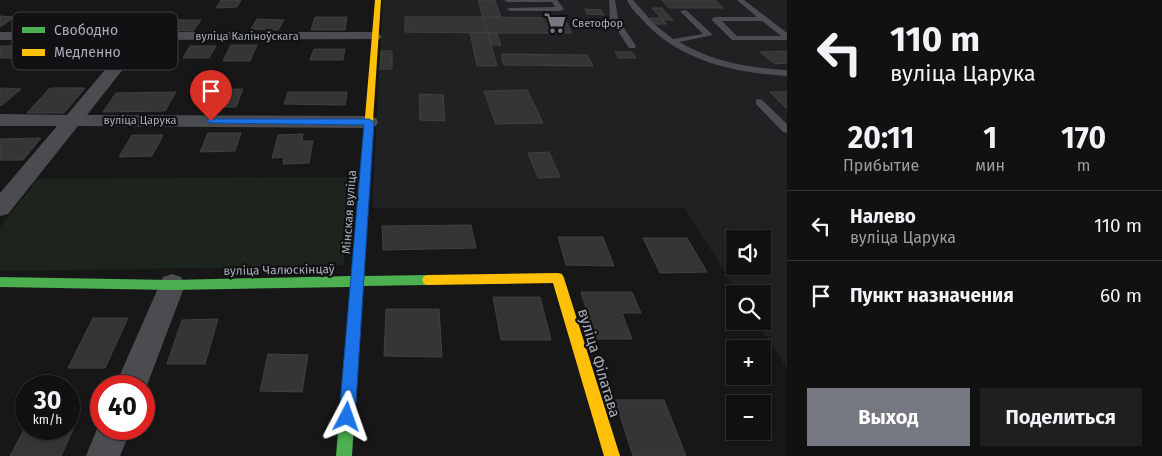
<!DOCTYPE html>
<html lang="ru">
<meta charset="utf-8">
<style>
:root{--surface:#111;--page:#1e1f1f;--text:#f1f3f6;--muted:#9c9d9f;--line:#303131;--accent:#757880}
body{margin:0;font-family:"Fira Sans",sans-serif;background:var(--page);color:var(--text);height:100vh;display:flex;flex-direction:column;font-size:19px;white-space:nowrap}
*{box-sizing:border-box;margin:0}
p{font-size:16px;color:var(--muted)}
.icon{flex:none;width:28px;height:28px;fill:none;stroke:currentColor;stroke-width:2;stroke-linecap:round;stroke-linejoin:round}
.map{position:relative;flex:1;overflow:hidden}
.side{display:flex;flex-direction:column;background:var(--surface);width:375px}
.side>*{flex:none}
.banner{background:#111;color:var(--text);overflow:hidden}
.fabs{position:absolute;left:726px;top:230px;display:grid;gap:10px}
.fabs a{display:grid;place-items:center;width:45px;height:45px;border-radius:0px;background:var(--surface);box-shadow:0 1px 4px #0004,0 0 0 1px var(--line);font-size:25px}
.speed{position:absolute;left:15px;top:375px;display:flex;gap:10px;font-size:25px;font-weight:700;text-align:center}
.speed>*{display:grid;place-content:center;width:65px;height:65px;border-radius:50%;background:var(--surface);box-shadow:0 1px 4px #0004,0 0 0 1px var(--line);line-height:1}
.speed small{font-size:12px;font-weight:400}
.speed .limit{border:8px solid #d22;background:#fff;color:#111}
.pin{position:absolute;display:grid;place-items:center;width:42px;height:42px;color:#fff;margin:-51px -21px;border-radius:50% 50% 50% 0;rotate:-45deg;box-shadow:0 0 5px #0007}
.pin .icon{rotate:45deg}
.me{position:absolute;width:55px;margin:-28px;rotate:4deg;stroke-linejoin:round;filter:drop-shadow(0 0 4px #0008)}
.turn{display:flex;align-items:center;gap:18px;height:105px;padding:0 20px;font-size:22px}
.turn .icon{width:65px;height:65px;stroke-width:2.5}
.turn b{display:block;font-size:35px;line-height:42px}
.eta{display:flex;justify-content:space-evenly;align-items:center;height:85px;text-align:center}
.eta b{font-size:30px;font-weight:700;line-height:35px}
.action{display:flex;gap:10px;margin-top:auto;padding:10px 20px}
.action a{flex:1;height:58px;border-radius:0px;background:var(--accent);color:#fff;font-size:20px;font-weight:700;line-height:58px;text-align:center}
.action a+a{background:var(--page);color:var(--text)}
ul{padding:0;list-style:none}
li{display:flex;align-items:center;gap:15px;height:70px;padding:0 20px;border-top:1px solid var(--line)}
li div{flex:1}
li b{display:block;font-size:19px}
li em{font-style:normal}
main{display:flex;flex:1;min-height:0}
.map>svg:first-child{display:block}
.built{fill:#212123;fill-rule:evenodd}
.green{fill:#1d241e}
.building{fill:#353536;stroke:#3f4043}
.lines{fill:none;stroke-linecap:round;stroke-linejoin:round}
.lane{fill:#4b4c50;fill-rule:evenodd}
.street{fill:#4b4c50;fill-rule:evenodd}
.fast{fill:#4caf50;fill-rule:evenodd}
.slow{fill:#ffc107;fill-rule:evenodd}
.route{fill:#1a73e8;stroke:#114b97}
.labels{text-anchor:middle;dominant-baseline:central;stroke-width:4.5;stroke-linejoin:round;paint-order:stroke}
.far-poi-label{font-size:11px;fill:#a8adb8;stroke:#111113;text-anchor:start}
.far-street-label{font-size:11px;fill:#a8adb8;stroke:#111113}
.street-label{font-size:12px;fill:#a8adb8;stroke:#111113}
.near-street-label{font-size:15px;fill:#a8adb8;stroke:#111113}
.key{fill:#111113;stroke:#3e4045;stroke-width:1}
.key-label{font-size:14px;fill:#a8adb8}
</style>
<main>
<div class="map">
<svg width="787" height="456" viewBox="0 0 787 456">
<rect width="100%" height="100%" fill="#171717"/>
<path class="built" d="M383,0h404v369l-30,-48h5v-27h-23l-55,-86h-312zM735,239h27v27h-27z"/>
<polygon class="green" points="354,177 343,266 0,271 0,227 38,179"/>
<g class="building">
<polygon points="221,0 241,0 237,7 216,8"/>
<polygon points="478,0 495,0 501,17 483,17"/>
<polygon points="662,0 715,0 724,8 669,8"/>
<polygon points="652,8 662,8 673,20 663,20"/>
<polygon points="585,9 601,10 604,15 587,14"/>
<polygon points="0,16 15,17 0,27"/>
<polygon points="315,17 347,17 345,30 311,30"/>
<polygon points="405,17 483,17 488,33 405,32"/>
<polygon points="483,17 564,18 572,33 488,33"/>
<polygon points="650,18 661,18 667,24 655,24"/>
<polygon points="257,19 284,20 278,30 251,29"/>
<polygon points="165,20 201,20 193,31 156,30"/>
<polygon points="470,32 488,33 497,66 477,66"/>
<polygon points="488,33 497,33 501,45 491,45"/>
<polygon points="231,45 257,45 250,61 223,61"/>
<polygon points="26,46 12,58 0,58 0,46"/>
<polygon points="190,46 216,46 209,58 183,58"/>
<polygon points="314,49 345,49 343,60 310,60"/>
<polygon points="381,51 392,51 392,69 380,69"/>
<polygon points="787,51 787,63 775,64 760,52"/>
<polygon points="615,52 632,52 636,58 618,58"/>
<polygon points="501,54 587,55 593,66 504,65"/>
<polygon points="0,88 21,89 2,105 0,105"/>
<polygon points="50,88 85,88 64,113 27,113"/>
<polygon points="207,89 243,89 236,107 199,107"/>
<polygon points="527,90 543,123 496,124 484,91"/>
<polygon points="176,92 165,111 103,112 116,93"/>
<polygon points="288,92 347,92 345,105 284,104"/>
<polygon points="770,92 787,92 787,109"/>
<polygon points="419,94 443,95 445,121 420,120"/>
<polygon points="208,133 241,133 235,151 200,152"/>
<polygon points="303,134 302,141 313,141 309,163 283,164 284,157 272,158 278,135"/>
<polygon points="132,135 163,135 152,156 119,157"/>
<polygon points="41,138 23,160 0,160 0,139"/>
<polygon points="549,152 560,177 538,178 528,153"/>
<polygon points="471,225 476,248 383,250 382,226"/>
<polygon points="558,237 603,237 614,266 566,265"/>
<polygon points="643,238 687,238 707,272 660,273"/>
<polygon points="581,292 632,292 641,313 622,313 632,339 596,339"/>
<polygon points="493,297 540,297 551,340 501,340"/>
<polygon points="386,309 439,309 442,357 384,356"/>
<polygon points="93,318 128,318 105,368 68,368"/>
<polygon points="218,319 205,364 167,364 182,320"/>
<polygon points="268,354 308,355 302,392 260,391"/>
<polygon points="615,400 664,400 686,456 633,456"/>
<polygon points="69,416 79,416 61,456 10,456 26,426 26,429 69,429"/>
</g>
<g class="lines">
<g class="lane">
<polygon points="504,0 557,0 564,9 560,11 511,11 507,9 509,8 555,7 552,2 507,2"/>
<polygon points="609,0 615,0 618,19 636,46 635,48 629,48 610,19"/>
<path d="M627,0h6l22,25 18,14 30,-5 -23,-23 6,-1 27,25 -34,7c34,20 70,26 108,28v6c-53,-3 -111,-16 -146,-58 -5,-5 -12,-12 -14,-18z"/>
<path d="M737,0h7l43,33v7h-55l-21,-21 4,-2h42zM722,21h40l19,15h-44z"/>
<polygon points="759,99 762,100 787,124 787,133 783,132 756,104 756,100"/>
</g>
<g class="street">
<polygon points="0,32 375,32 382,36 380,39 146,40 87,115 369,116 376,118 378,122 376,126 369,128 78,126 8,214 0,216 0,193 57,126 0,126 0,114 67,115 130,40 0,40"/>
<polygon points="172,274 181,277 185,285 144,393 144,386 115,386 163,277"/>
<polygon points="101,419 101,429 131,429 120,456 86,456"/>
</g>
<polygon class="fast" points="362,207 367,211 363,276 428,275 432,276 434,280 432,284 428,285 363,286 352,456 336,456 350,287 172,290 0,287 0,277 172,280 351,276 357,211"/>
<g class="slow">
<polygon points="375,0 381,0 367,211 362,215 357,211"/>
<polygon points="558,273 562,274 564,278 620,456 604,456 553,283 428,285 424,284 422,280 424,276 428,275"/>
</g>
</g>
<polygon class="route" points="208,119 369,119 374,122 355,417 353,423 347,425 342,423 339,417 364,125 211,123 206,121"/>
<defs>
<g id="supermarket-bare" transform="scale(1.725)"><path d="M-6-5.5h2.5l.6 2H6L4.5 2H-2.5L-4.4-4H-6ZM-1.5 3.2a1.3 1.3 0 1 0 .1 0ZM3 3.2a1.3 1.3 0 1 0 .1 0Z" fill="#757880" stroke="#111113" stroke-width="2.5" paint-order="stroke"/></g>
</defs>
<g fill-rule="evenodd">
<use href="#supermarket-bare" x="555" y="23"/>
</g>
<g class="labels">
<g class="far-poi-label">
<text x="572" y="23">Светофор</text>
</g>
<g class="far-street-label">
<text x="247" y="36">вуліца Каліноўскага</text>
<text x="140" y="120">вуліца Царука</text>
</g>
<g class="street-label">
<text transform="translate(349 212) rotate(-86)">Мінская вуліца</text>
<text transform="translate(279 270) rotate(-1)">вуліца Чалюскінцаў</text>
</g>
<g class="near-street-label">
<text transform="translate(599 363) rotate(73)">вуліца Філатава</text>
</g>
</g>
<rect x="12" y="12" width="166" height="58" rx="8" class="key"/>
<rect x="22" y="27" width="23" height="6" fill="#4caf50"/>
<rect x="22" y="49" width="23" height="7" fill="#ffc107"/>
<g class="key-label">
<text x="54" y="35">Свободно</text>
<text x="54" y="57">Медленно</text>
</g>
</svg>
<div class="fabs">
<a><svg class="icon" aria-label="sound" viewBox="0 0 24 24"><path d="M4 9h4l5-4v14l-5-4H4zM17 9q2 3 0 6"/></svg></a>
<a><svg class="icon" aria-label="search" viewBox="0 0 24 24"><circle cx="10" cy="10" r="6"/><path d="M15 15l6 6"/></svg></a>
<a>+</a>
<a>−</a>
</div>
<div class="speed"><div>30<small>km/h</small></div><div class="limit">40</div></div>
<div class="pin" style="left:211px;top:121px;background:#d93025"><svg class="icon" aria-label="arrive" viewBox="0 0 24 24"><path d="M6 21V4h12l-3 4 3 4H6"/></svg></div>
<svg class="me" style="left:347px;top:417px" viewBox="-20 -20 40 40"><path d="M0-17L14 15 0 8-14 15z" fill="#1a73e8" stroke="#fff" stroke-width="4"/></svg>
</div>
<section class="side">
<div class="banner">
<div class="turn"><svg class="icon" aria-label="left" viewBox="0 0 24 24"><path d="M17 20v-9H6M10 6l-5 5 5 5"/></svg><div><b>110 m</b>вуліца Царука</div></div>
</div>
<div class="eta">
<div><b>20:11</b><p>Прибытие</p></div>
<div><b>1</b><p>мин</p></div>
<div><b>170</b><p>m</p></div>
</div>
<ul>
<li><svg class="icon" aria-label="left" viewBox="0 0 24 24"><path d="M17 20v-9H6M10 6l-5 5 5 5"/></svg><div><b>Налево</b><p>вуліца Царука</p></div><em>110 m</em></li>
<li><svg class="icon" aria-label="arrive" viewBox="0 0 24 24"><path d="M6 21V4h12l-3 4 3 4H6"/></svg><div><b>Пункт назначения</b></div><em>60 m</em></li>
</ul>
<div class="action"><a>Выход</a><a>Поделиться</a></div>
</section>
</main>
